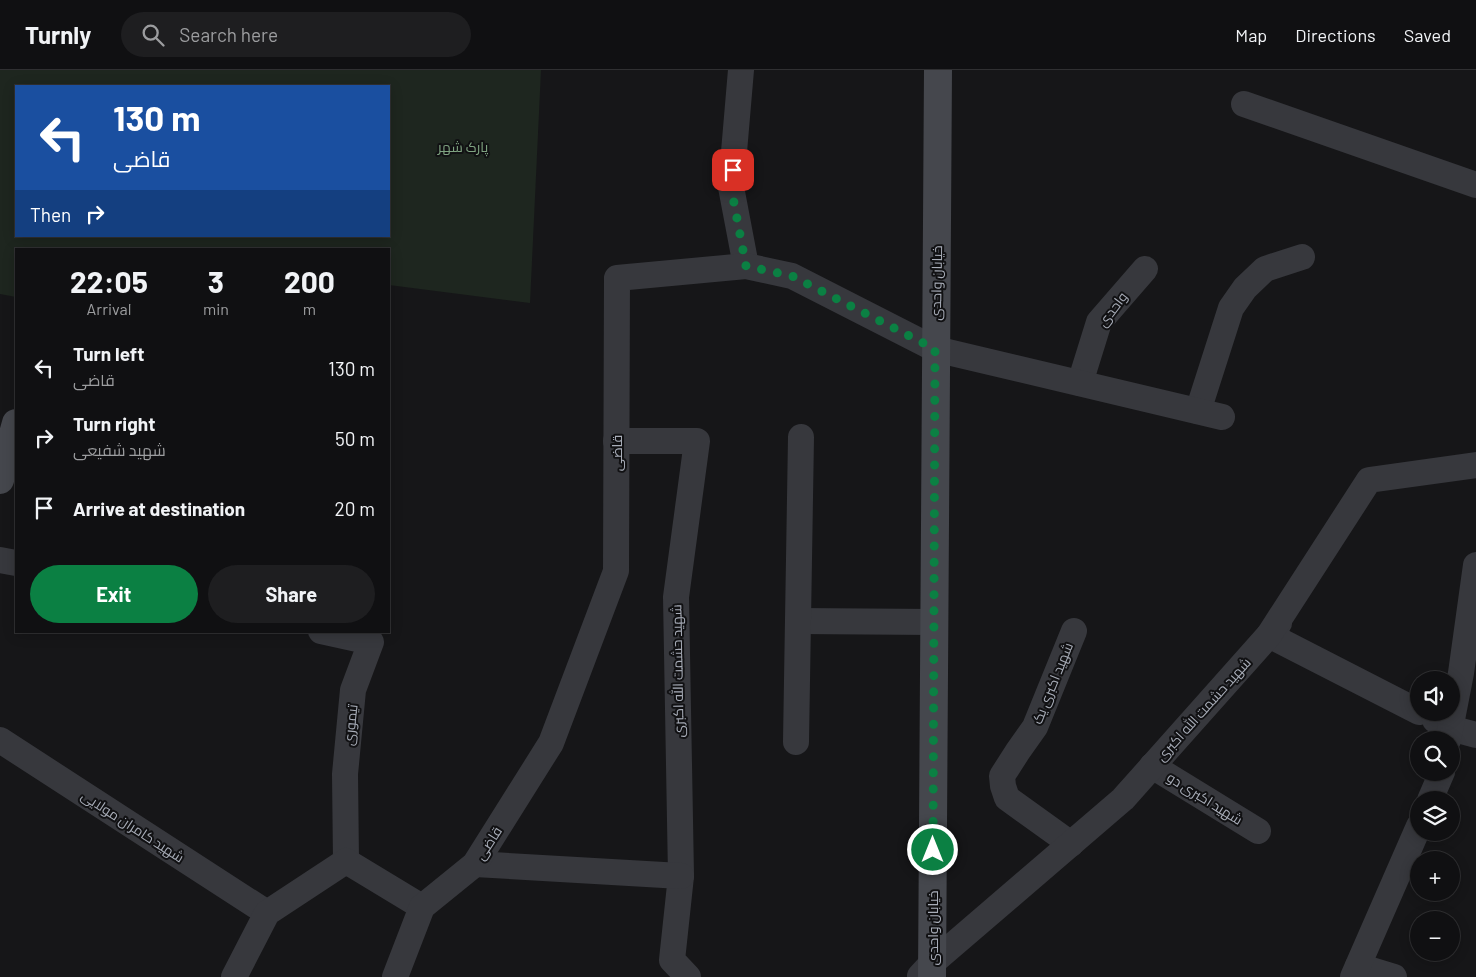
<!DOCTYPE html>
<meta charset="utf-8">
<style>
:root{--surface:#101012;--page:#1e1e20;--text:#f1f3f6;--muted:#9c9d9f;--line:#303032;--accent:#0b8043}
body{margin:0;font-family:Barlow,Cairo,sans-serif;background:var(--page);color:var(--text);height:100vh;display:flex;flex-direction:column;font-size:19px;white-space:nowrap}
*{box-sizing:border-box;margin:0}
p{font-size:16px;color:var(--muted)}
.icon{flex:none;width:28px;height:28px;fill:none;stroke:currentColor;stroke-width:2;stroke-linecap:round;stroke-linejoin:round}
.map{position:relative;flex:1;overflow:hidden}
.side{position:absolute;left:15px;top:178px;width:375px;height:385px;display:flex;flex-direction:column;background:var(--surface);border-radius:0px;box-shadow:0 2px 12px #0003,0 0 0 1px var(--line)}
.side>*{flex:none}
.top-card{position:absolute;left:15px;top:15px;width:375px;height:152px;border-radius:0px;box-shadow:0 2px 12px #0003,0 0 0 1px var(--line);background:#1a4fa0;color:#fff;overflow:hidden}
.tools{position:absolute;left:1410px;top:601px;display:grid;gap:10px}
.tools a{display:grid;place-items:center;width:50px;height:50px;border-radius:50%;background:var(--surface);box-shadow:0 2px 12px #0003,0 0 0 1px var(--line);font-size:25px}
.pin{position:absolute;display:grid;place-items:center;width:42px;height:42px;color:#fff;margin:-21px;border-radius:10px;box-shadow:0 2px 8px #0006}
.me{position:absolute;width:55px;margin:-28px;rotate:0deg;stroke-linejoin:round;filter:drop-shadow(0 0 4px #0008)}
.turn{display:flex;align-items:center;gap:18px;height:105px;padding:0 15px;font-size:22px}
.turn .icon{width:65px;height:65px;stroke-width:2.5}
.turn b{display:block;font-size:35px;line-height:42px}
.then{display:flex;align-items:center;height:48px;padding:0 15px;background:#0003;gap:10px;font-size:19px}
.eta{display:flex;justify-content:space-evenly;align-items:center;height:85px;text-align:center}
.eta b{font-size:30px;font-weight:700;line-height:35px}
.cta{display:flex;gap:10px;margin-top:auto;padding:10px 15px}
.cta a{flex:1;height:58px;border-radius:30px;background:var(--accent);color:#fff;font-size:20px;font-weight:700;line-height:58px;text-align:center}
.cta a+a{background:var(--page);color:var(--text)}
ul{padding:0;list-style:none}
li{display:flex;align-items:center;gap:15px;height:70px;padding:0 15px}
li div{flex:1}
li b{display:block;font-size:19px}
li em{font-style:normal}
header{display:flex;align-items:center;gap:30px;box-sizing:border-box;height:70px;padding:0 25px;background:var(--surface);border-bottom:1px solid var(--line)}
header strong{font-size:24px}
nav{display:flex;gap:28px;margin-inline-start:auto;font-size:18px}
.search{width:350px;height:45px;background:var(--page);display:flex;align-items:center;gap:12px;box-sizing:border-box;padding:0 18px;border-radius:28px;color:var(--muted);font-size:19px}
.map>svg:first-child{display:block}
.green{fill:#1e261f;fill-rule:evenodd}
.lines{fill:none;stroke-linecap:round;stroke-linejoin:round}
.street{stroke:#37383d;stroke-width:26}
.secondary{stroke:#45474d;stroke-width:28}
.route{stroke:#0b8043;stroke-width:9;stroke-dasharray:0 16.2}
.labels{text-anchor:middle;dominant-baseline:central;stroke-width:4;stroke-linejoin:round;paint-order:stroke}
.park-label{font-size:14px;fill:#7fa381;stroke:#111113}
.street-label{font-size:14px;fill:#a8adb8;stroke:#111113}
</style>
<header>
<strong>Turnly</strong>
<div class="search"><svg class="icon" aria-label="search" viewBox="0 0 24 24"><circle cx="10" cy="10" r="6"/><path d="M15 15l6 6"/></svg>Search here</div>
<nav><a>Map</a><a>Directions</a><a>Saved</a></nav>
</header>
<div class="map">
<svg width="1476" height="907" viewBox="0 0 1476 907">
<rect width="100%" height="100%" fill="#161618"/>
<path class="green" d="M0,0h541l-11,233 -141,-18v-36h-373v48l-16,-3zM16,16h373v150h-373z"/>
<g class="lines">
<g class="street">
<polyline points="741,0 731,117 746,196"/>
<polyline points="1244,34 1476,115"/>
<polyline points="1080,313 1099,252 1145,199"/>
<polyline points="1198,341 1231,238 1245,218 1265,199 1302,187"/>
<polyline points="616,371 697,371 676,527 681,806 672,890 688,907"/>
<polyline points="0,490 16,493"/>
<polyline points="798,551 934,552"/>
<polyline points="1279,553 1272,564 1269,565 1419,642"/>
<polyline points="321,561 371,572 353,620 345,704 346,791"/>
<polyline points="1435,650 1450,658 1476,665"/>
<polyline points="0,670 267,843"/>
<polyline points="1448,670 1461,603 1476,495"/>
<polyline points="796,672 801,367"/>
<polyline points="1152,696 1258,761"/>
<polyline points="1430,730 1442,702"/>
<polyline points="1071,774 1007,728 1003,716 1002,706 1018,681 1035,657 1074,561"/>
<polyline points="475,794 681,806"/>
<polyline points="1358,896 1394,907"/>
<polyline points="920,906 932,893 1123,729 1269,565 1369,410 1476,395"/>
<polyline points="234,907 267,843 346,791 422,837"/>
<polyline points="395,907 422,837 475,794 551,673 616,501 617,208 746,196 792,206 935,279 1222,347"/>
<polyline points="1353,907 1419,756"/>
</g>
<g class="secondary">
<polyline points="0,410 16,353"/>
<polyline points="932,907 938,0"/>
</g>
</g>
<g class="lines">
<polyline class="route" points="733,100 731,117 746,196 792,206 935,279 933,780"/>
</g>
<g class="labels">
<g class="park-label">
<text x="463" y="76">پارک شهر</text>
</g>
<g class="street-label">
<text transform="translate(936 213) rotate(-89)">خیابان واحدی</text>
<text transform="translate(1112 239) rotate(-53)">واحدی</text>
<text transform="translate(616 383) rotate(-90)">قاضی</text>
<text transform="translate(677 601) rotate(-91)">شهید حشمت الله اکبری</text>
<text transform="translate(1052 613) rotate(-68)">شهید اکبری یک</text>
<text transform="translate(1203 639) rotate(-48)">شهید حشمت الله اکبری</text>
<text transform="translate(350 655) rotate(-84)">تیموری</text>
<text transform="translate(1205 728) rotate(32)">شهید اکبری دو</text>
<text transform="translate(133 756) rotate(33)">شهید کامران مولایی</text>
<text transform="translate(488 773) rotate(-57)">قاضی</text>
<text transform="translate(932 858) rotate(-90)">خیابان واحدی</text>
</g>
</g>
</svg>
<div class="tools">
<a><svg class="icon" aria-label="sound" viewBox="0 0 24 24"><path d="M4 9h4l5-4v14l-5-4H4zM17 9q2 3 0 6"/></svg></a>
<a><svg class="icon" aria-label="search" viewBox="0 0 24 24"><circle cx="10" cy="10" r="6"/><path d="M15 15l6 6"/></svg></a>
<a><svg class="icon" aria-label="layers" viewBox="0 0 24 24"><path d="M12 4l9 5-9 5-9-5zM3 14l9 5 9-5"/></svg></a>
<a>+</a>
<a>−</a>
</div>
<div class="pin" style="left:733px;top:100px;background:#d93025"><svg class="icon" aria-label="arrive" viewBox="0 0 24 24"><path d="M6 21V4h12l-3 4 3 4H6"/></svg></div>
<svg class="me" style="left:933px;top:780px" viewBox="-20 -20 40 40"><circle r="17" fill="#0b8043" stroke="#fff" stroke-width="3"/><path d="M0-11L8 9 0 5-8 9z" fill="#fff"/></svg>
<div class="top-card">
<div class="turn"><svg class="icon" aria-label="left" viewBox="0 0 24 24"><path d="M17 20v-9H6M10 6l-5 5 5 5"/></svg><div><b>130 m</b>قاضی</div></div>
<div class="then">Then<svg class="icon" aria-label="right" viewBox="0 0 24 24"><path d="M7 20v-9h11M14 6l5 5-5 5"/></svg></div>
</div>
<section class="side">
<div class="eta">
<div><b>22:05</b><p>Arrival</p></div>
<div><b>3</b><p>min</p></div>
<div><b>200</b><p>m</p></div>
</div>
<ul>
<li><svg class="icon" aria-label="left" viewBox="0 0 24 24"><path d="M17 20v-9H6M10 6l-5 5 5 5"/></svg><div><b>Turn left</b><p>قاضی</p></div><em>130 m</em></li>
<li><svg class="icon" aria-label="right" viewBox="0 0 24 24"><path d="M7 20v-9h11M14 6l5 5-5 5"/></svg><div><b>Turn right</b><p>شهید شفیعی</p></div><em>50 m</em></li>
<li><svg class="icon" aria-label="arrive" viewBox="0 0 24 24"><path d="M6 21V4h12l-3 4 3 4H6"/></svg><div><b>Arrive at destination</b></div><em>20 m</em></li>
</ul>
<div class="cta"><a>Exit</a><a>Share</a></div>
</section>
</div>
